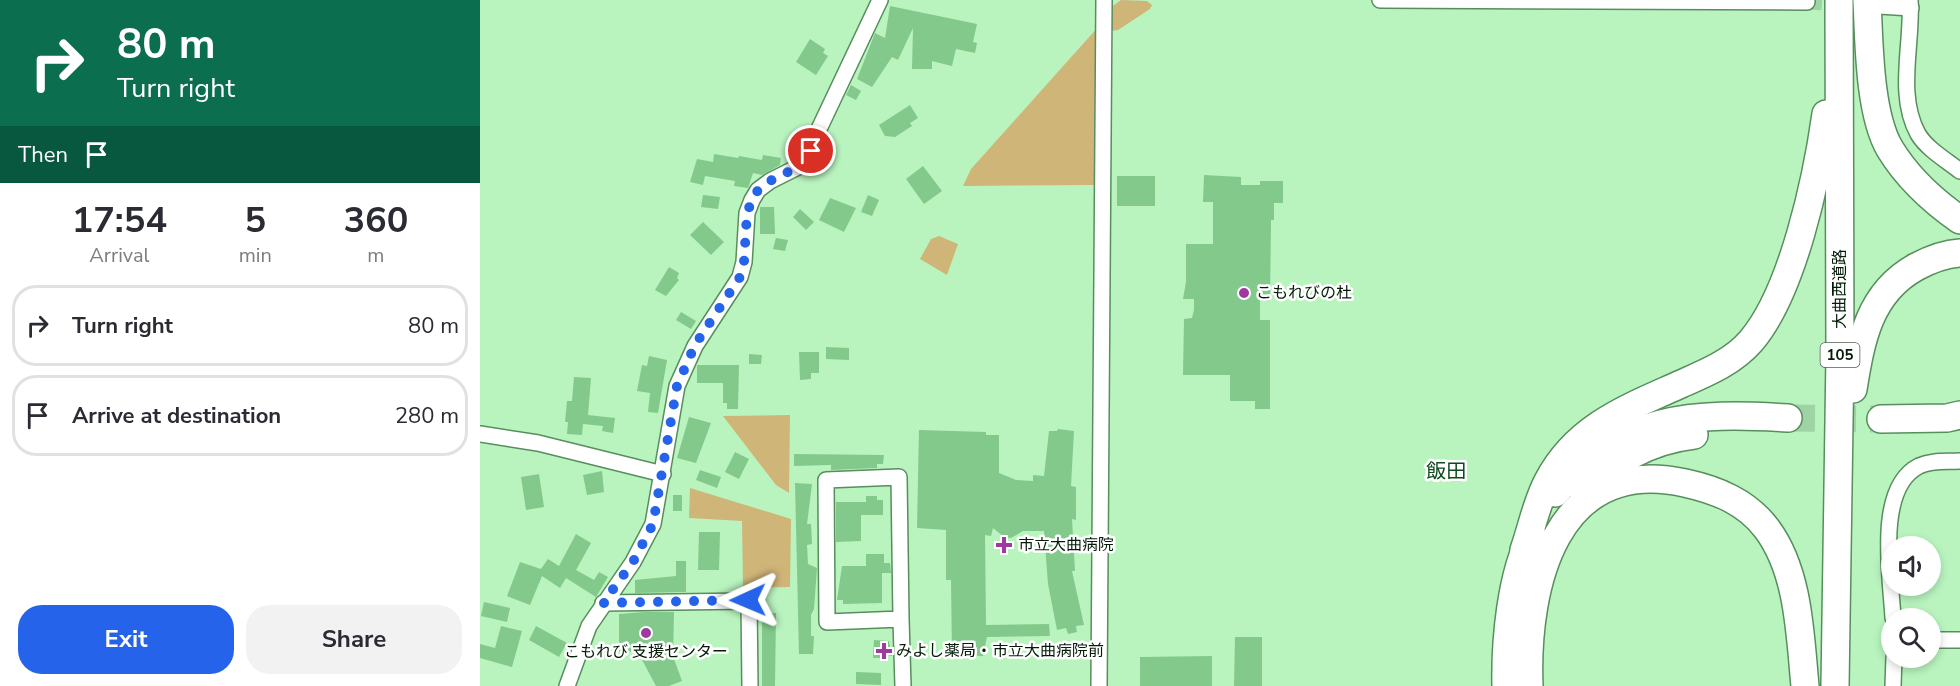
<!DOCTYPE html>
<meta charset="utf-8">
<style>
:root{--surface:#fff;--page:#f2f2f3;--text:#2b2b33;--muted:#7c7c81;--line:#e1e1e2;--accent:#2563eb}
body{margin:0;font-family:"Nunito Sans","Noto Sans JP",sans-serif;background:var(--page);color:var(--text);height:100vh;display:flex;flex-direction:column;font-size:22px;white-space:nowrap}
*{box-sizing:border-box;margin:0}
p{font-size:20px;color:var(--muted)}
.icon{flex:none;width:33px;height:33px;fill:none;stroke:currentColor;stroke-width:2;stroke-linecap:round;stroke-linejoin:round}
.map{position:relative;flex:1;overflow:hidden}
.sheet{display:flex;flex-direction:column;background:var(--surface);width:480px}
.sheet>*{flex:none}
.guide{background:#0b6e4f;color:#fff;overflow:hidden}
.buttons{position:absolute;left:1401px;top:536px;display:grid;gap:12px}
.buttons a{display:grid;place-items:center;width:60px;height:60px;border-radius:50%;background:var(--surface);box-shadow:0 3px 9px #0003;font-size:30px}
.pin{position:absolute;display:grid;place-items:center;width:51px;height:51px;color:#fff;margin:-26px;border:3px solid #fff;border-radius:50%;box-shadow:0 2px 6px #0007}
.me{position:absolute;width:66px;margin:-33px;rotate:269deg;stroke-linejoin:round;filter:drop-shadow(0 0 4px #0008)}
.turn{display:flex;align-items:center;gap:21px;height:126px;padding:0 18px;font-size:27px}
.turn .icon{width:78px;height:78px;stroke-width:2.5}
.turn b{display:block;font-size:42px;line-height:51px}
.then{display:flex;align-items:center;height:57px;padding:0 18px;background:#0003;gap:12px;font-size:22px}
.eta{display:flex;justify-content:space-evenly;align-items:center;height:102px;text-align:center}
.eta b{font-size:36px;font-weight:700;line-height:42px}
.button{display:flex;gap:12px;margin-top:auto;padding:12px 18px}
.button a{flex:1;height:69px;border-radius:24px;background:var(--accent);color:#fff;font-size:24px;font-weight:700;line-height:69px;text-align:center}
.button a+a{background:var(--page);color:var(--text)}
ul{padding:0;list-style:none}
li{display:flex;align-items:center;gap:18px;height:81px;margin:0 12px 9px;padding:0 6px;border:3px solid var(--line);border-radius:24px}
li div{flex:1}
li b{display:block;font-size:22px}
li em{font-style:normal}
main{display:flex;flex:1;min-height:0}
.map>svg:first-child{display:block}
.green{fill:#d0b578}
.building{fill:#82c98b}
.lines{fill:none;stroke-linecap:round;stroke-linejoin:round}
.minor-tunnel{stroke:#9ed4a4;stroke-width:15;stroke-dasharray:15 8;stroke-linecap:butt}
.motorway-tunnel{stroke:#9ed4a4;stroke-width:27;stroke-dasharray:27 14;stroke-linecap:butt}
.minor-casing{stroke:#568e5d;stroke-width:18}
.motorway-casing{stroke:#568e5d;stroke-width:30}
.minor{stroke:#fff;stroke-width:15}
.motorway{stroke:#fff;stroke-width:27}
.route{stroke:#2563eb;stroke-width:10;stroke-dasharray:0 18}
.poi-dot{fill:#9e399f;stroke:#fff;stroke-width:2}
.labels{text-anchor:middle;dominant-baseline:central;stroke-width:5;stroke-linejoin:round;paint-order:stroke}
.shield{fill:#fff;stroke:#506053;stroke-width:1.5}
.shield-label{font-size:15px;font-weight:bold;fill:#051c09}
.street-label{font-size:16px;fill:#051c09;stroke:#fff}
.poi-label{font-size:16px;fill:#051c09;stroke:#fff;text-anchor:start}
.quarter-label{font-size:20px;fill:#104a1e;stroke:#fff}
</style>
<main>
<section class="sheet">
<div class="guide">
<div class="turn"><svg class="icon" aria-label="right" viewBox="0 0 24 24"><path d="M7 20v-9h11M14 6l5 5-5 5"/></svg><div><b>80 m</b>Turn right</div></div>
<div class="then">Then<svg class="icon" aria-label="arrive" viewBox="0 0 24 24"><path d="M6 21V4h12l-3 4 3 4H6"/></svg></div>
</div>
<div class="eta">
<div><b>17:54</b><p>Arrival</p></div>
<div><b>5</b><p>min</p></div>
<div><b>360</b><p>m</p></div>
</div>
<ul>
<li><svg class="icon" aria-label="right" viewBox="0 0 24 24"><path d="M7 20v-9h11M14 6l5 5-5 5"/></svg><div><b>Turn right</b></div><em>80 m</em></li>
<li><svg class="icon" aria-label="arrive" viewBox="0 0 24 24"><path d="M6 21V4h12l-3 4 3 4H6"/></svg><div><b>Arrive at destination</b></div><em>280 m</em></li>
</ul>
<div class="button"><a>Exit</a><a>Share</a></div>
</section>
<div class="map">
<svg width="1480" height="686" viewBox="0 0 1480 686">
<rect width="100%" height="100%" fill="#b9f4bf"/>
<g class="green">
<polygon points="641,0 667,1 672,5 670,9 638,30 631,31 631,7"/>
<polygon points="619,26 614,185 483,186 491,169"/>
<polygon points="459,236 478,244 467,275 440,259 451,239"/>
<polygon points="310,415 309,493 296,485 243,416"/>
<polygon points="210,488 311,519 310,587 263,588 262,521 209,518"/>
</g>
<g class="building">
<polygon points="410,6 497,24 493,42 497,43 495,53 476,49 472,66 452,61 452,69 432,69 433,28 418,60 412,57 392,87 377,79 395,33 405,38"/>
<polygon points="330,39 345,49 343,53 348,56 336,75 316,62"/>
<polygon points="371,85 381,91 376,100 366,95"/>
<polygon points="430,105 438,118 430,123 432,126 415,137 405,136 399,125"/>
<polygon points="234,154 258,158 259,156 282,160 283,155 301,158 300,165 282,175 273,173 268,188 254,186 255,181 225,176 223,185 210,182 217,159 233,162"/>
<polygon points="443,166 462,191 444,204 426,179"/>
<polygon points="724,175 761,177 761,185 780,185 780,181 803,181 803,203 794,203 794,220 791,220 790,301 780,301 780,320 790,320 790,409 775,409 775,401 750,401 750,375 703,375 704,319 712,318 714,310 714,299 703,299 706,282 706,244 733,244 733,202 723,202"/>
<rect x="637" y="176" width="38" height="30"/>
<polygon points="223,195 240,197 238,209 221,207"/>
<polygon points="388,195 399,200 392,216 381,212"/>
<polygon points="350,198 376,208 364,232 339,220"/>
<polygon points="280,207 294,207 295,234 280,234"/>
<polygon points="320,209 334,222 326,230 313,217"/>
<polygon points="223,222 244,242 231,255 210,235"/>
<polygon points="296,238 308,240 305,251 293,249"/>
<polygon points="189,267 199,273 197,278 199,280 186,296 175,290"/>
<polygon points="201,312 216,321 211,329 196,320"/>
<polygon points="346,347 369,348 369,360 346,359"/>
<polygon points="319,352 339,352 339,373 331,373 331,379 320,380"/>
<polygon points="269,354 282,355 281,364 269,364"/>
<polygon points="169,356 187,360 178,413 168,412 170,393 157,391 162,365 167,366"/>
<polygon points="217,365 259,365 258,409 247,409 247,403 243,403 243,383 217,383"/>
<polygon points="94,377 111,378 108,415 135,418 133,433 122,431 123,426 103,424 102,435 87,434 88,422 85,422 87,401 92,401"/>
<polygon points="209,417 231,423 216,463 197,458"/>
<polygon points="578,429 594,431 591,486 596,487 596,520 592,519 595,571 592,571 604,625 596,626 597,632 588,634 586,628 577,630 568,584 564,531 543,531 531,538 524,537 513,528 511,536 505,535 506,625 569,624 570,636 507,637 503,656 472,655 471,580 466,580 466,530 437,528 439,430 506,432 506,435 519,435 519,473 536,480 553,481 553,475 564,476 569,431 577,431"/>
<polygon points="255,452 269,459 259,479 245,472"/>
<polygon points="314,454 404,455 403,464 397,464 397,468 351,470 351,465 314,466"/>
<polygon points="220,470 241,477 237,488 216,480"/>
<polygon points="122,471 124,492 107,495 103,475"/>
<polygon points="59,474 64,507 46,510 41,477"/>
<polygon points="315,483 332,484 327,524 331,524 332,544 327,545 328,564 337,568 334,609 331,615 331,636 334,636 333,654 319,654"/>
<rect x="193" y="495" width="9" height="16"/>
<polygon points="386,496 397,496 397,500 403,500 403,515 381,515 381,541 356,542 356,502 386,502"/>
<polygon points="219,532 240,532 239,570 218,570"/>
<polygon points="96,534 111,543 96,570 114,580 119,572 128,577 116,597 86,578 80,588 62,576 50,605 27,596 40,562 61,569 68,559 79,566"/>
<polygon points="386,554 404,554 404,563 410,563 411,573 402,573 402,603 363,604 363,600 357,600 362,566 386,566"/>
<polygon points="196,561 206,561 206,592 155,593 155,580 196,576"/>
<polygon points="4,602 30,608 27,622 1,616"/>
<polygon points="164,612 194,612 193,656 202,681 189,686 176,686 161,658 172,653 139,651 139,614"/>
<polygon points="282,613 296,613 295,686 282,686"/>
<polygon points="21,626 42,631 32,667 0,658 0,644 15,648"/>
<polygon points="56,626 87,643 79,657 49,640"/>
<polygon points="755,637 782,637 782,686 754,686"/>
<polygon points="394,640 409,641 412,656 407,655 407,658 393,658"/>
<polygon points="732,656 732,686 660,686 660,657"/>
<polygon points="376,672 401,673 401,685 376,684"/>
</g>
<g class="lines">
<polyline class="minor-tunnel" points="1327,2 1366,4"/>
<polyline class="motorway-tunnel" points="1308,418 1401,419"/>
<g class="minor-casing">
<g id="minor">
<polyline points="900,0 1327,2"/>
<path d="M1430,0c3,43 -14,94 8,134 9,15 28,26 42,37"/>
<polyline points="1399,6 1431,8"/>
<polyline points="0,434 58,443 183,474"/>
<polyline points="123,603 269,601 270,686"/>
<path d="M1413,618c-2,-40 -18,-130 26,-152 13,-6 27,-4 41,-5"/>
<polyline points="421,619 419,477 346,480 347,622 421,619 423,686"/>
<polyline points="1450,640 1480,640"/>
<polyline points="87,686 109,626 153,562 173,524 197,386 215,346 260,277 264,262 267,213 272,200 278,190 290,181 322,165 400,0"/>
<polyline points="619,686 624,0"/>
<polyline points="1413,686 1414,657"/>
</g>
</g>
<g class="motorway-casing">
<g id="motorway">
<path d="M1387,0c2,41 2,114 23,149 17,28 43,52 70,71"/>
<path d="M1373,389c8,-49 16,-96 63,-122 15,-8 28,-13 44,-14"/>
<polyline points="1401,419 1467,418 1480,415"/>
<path d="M1075,493c65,-78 138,-81 233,-75"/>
<path d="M1104,495c26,-34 67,-55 110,-60"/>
<path d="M1044,550c8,-23 13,-49 24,-69 29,-55 80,-73 133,-97 25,-11 52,-22 70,-43 42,-49 66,-163 75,-227"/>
<path d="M1026,686c-1,-45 5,-112 26,-151"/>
<path d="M1049,686c-4,-99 26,-232 156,-203 32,7 62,19 82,46 32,43 33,105 38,157"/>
<polyline points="1355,686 1360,355 1359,0"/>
</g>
</g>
<use href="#minor" class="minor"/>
<use href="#motorway" class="motorway"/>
</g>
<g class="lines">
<polyline class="route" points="268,600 123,603 153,562 173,524 197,386 215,345 260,277 264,262 267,213 272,200 278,190 290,181 322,165 331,151"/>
</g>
<g class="poi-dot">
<circle cx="764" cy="293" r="6"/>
<path d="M521 536h6v6h6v6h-6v6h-6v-6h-6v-6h6z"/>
<circle cx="166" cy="633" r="6"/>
<path d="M401 642h6v6h6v6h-6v6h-6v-6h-6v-6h6z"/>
</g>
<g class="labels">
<rect class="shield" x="1340.5" y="343" width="39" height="24" rx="4.5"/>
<g class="shield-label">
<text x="1360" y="355">105</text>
</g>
<g class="street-label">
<text transform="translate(1360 289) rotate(-90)">大曲西道路</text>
</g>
<g class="poi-label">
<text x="776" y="293">こもれびの杜</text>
<text x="538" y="545">市立大曲病院</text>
<text x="416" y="651">みよし薬局・市立大曲病院前</text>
<text x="166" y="652" text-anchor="middle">こもれび 支援センター</text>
</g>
<g class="quarter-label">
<text x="966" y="471">飯田</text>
</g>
</g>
</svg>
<div class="buttons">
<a><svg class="icon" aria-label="sound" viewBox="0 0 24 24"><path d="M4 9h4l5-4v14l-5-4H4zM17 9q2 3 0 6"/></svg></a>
<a><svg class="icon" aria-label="search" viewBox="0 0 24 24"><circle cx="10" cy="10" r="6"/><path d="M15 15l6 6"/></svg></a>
</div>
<div class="pin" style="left:331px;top:151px;background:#d93025"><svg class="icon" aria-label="arrive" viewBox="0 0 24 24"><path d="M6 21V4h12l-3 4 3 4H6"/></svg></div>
<svg class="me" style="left:268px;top:600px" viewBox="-20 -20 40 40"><path d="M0-17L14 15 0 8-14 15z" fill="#2563eb" stroke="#fff" stroke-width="4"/></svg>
</div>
</main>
